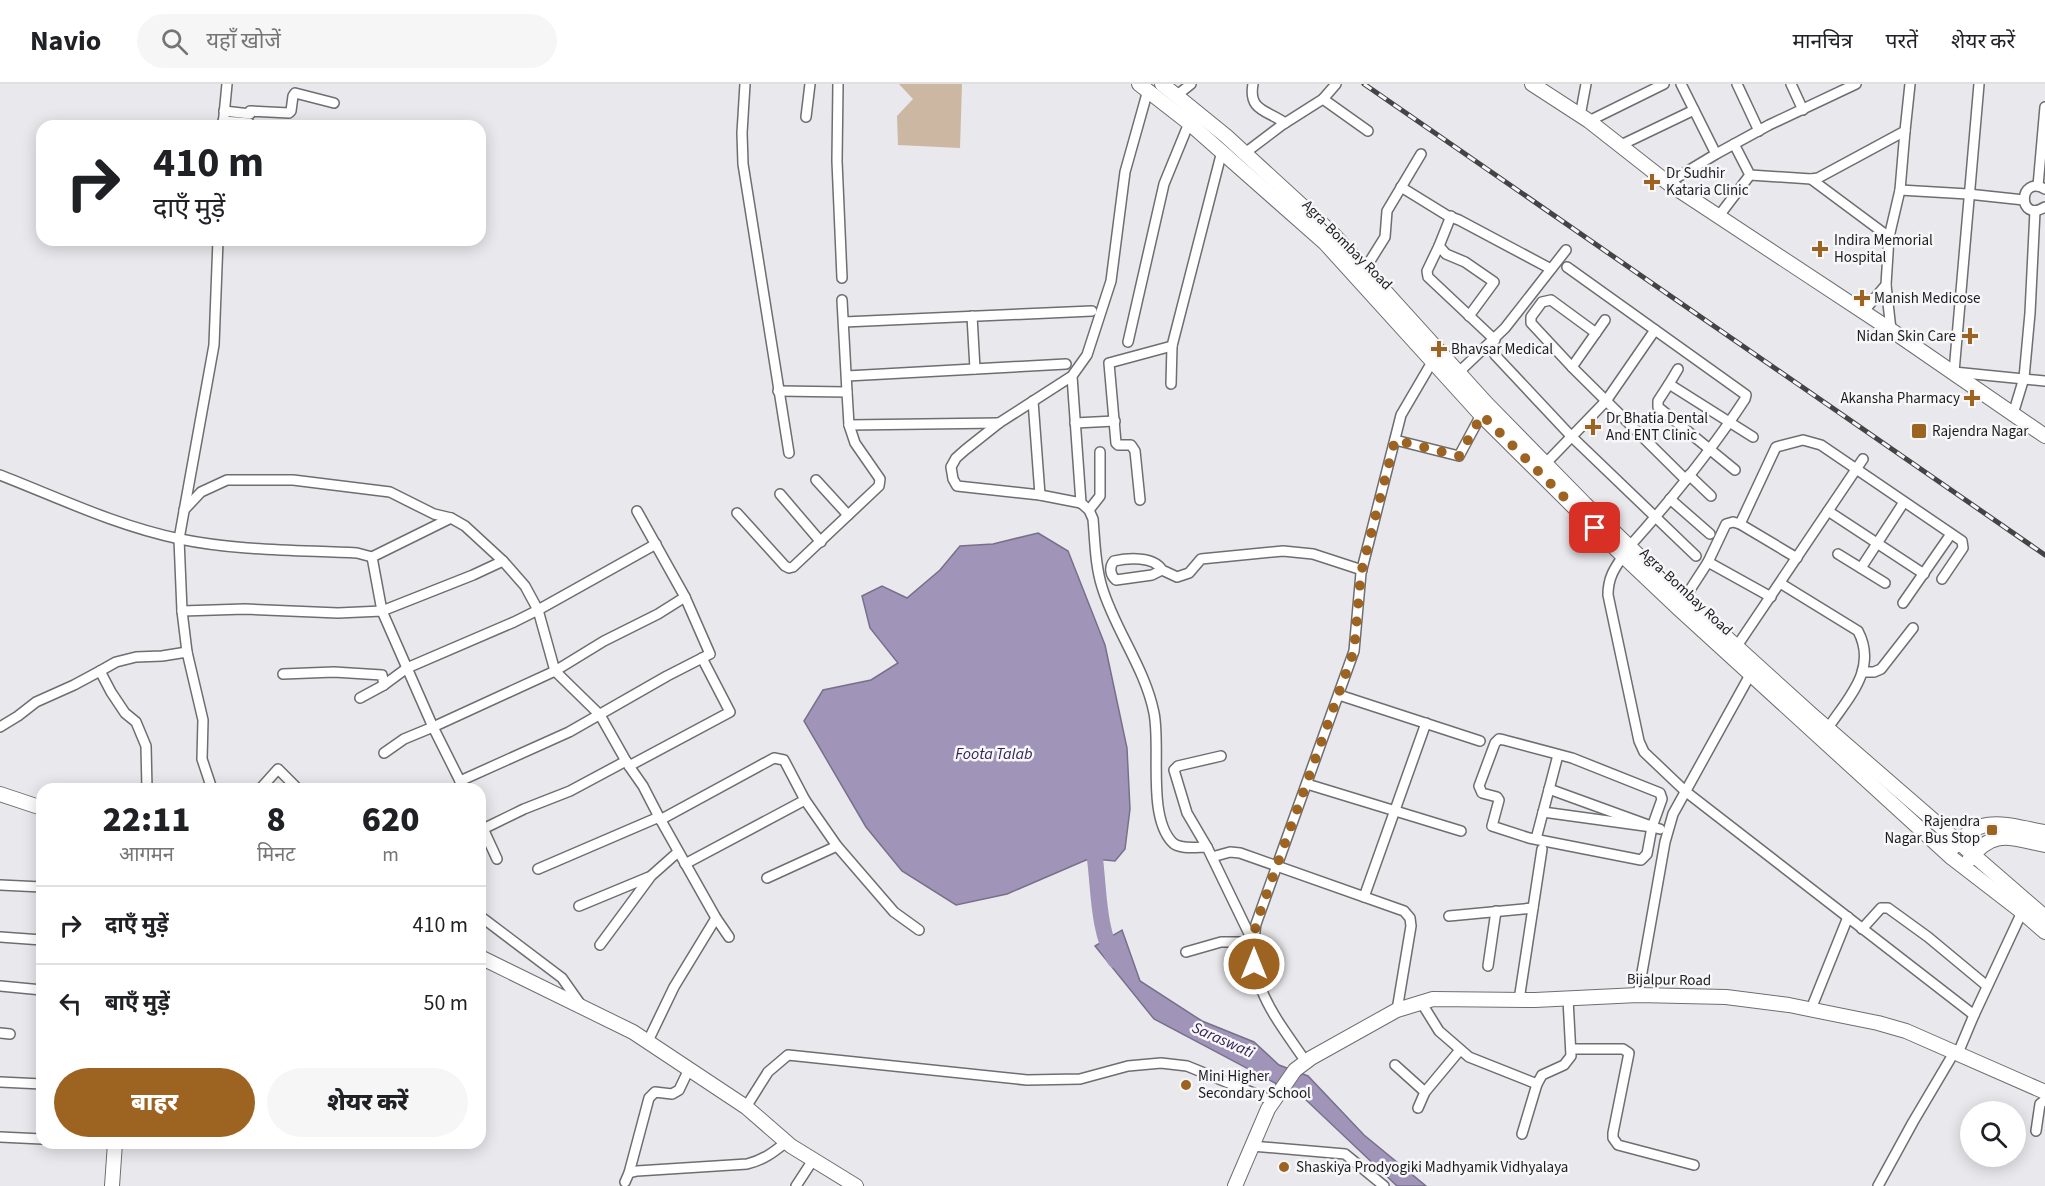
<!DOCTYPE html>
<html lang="hi">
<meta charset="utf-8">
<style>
:root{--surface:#fff;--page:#f6f6f6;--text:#202124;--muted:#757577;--line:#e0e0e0;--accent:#9d6321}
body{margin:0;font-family:"Source Sans 3","Noto Sans Devanagari",sans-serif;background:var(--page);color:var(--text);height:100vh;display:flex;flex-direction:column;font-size:22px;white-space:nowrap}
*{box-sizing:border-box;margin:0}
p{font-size:20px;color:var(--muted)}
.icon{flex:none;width:33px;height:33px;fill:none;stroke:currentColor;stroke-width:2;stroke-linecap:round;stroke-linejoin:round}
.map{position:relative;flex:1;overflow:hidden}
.panel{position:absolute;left:36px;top:699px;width:450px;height:366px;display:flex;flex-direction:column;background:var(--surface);border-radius:18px;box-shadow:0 3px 15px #0003}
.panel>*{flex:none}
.guide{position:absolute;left:36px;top:36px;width:450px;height:126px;border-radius:18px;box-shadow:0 3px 15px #0003;background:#fff;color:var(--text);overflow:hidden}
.buttons{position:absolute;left:1960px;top:1017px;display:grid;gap:12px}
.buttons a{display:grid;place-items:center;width:66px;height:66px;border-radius:50%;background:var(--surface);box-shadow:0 3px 15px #0003;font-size:30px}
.pin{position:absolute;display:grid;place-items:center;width:51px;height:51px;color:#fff;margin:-26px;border-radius:12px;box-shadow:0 3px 9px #0006}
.me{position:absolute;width:66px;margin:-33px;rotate:0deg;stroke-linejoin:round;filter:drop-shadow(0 0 4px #0008)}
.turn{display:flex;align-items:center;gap:21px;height:126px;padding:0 18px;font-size:27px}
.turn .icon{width:78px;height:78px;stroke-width:2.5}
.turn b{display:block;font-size:42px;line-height:51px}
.eta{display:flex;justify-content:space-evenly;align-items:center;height:102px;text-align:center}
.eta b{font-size:36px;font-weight:800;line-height:42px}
.cta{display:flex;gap:12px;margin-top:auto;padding:12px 18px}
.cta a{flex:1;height:69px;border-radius:36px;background:var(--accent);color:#fff;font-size:24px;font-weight:800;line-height:69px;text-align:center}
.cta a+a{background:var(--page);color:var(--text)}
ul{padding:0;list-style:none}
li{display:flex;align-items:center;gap:18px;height:78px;padding:0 18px;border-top:2px solid var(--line)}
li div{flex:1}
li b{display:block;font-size:22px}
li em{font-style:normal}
header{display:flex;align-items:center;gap:36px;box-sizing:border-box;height:84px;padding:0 30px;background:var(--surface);border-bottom:2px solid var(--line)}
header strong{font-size:28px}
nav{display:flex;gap:33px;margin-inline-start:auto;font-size:21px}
.search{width:420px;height:54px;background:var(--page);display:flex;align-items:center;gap:15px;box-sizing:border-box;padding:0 21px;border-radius:33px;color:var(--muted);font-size:22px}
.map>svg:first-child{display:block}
.green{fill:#ccb7a3}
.water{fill:#a094b8;stroke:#78708a;stroke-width:1.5}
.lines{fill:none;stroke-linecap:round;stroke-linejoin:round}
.river{stroke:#a094b8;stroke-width:16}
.street-casing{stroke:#6e6d70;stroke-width:12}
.secondary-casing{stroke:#6e6d70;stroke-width:16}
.street{stroke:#fff;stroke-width:9}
.secondary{stroke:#fff;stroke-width:14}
.rail-casing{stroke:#444445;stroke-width:5}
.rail{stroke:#f7f6f9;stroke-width:3;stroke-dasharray:9;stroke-linecap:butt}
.route{stroke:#9d6321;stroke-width:10;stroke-dasharray:0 18}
.poi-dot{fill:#9d6321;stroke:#f7f6f9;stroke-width:2}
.labels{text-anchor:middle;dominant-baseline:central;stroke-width:5;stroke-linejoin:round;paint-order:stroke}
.poi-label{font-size:15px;fill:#1c1c1d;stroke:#f7f6f9;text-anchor:start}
.street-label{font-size:15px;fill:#1c1c1d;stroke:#f7f6f9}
.water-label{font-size:16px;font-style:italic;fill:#352351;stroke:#f7f6f9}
</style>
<header>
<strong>Navio</strong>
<div class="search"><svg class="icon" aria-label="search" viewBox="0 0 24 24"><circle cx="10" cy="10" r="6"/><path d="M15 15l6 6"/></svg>यहाँ खोजें</div>
<nav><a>मानचित्र</a><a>परतें</a><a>शेयर करें</a></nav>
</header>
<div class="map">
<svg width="2045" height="1102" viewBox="0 0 2045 1102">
<rect width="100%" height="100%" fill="#e9e8ec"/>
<polygon class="green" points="899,0 962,0 960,64 898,61 897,32 913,15"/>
<g class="water">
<polygon points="1038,449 1068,467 1105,561 1127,664 1130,725 1125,765 1115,777 1095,775 1086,776 1007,810 956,821 902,787 866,743 804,637 823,606 871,596 898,579 870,544 862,512 882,502 907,514 940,486 960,462 993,460"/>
<polygon points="1122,846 1140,897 1202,937 1254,958 1279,981 1308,992 1364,1051 1426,1102 1397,1102 1305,1015 1154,935 1095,862"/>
</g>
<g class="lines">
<path class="river" d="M1095,775c4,32 3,72 20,101"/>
<g class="street-casing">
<g id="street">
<polyline points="745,0 742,49 743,80 789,369"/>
<polyline points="838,0 837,77 842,194"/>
<path d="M1253,0c-5,27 14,26 32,39"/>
<polyline points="1681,0 1716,70"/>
<polyline points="1737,0 1759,47"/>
<polyline points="1791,0 1803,26"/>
<polyline points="1979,0 1954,288 2045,297"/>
<polyline points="1176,12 1191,0"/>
<polyline points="1323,15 1368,47"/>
<polyline points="224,27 250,30 250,27 289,29 291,27 293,12 295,9 334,19"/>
<polyline points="1580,32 1586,0"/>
<polyline points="806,33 810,0"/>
<polyline points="223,37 249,39 249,42"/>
<polyline points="1589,37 1664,0"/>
<polyline points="223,42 227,0"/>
<polyline points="1734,60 1750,91 1811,95 1818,94 1905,47 1910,0"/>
<polyline points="1621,61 1694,26"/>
<polyline points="1245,69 1282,41 1323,15 1336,0"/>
<polyline points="1811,95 1889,153"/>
<polyline points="1668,99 1716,70 1769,41 1856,0"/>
<polyline points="2038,102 2045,23"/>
<polyline points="1401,103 1448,132 1459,136 1551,185"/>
<path d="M2045,105c-27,-15 -28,35 0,18"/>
<polyline points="1900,106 1968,110 2024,116"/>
<polyline points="1451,132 1439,162 1427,187 1428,193 1495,256"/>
<polyline points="1718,133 1750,91"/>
<polyline points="1439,162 1446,170 1465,178 1494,198 1469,232"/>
<path d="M1567,183l179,128 -1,4c-34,52 -74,101 -116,148"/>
<polyline points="1365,185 1385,153 1387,127 1421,70"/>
<polyline points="1886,201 1891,246"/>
<polyline points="842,216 847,308"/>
<polyline points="1863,228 1886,201 1889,153 1900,106 1905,47"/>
<polyline points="972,232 975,285"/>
<polyline points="844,238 1092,227"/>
<polyline points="1596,249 1551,216 1542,218 1531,233 1531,239 1572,283 1686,396"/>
<polyline points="1128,258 1164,100 1189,39"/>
<polyline points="1495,271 1571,352 1696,472"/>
<polyline points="1572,283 1605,236"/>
<polyline points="1458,289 1505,244 1566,166"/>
<polyline points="847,292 1066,280"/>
<polyline points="1072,292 1081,419 1040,411 957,402 953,395 951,383 956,374 965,366 999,339 1072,292 1087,271 1111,197 1125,88 1148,6"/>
<polyline points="1171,300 1172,262"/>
<polyline points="1669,300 1678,285"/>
<polyline points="778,307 847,308 849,341 999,339"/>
<polyline points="1033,317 1040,411"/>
<polyline points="2013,330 2024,294 2030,229 2035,127"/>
<polyline points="1075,339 1115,337"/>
<polyline points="1395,356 1459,372 1481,331"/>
<polyline points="1546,379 1606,317 1655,246"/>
<polyline points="1735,386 1658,323 1658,317 1669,300 1753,353"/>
<path d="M0,391c59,23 117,51 180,64 58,12 118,11 177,14l15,4"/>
<polyline points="1689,391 1711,412"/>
<polyline points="816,396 848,431"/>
<polyline points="780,410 821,458"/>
<polyline points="1670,415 1710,450"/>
<polyline points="1140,416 1135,367 1131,361 1118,361 1116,359 1109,279 1172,262 1222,67"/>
<path d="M1081,419l8,7 4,9c2,22 2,46 9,68 13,43 43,81 52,126 7,35 -7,102 18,129 7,8 25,5 35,5l46,95h-32l-35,10"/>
<polyline points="184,426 201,408 227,396 293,396 390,408 434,430 451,434 465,442 503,477"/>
<polyline points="1089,426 1100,412 1100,368"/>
<polyline points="1828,427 1924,490"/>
<polyline points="737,429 785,482 789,484 793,483 879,402 880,395 855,359 849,341"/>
<polyline points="451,434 372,473 382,527 473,491 503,477 525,502 538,526 656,460"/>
<polyline points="1740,440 1797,474"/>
<polyline points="1838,470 1885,499"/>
<path d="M1623,472c-9,13 -15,22 -15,39l31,146 5,11 41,39 289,224"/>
<polyline points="1708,478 1771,513"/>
<polyline points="1861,484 1904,418"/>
<path d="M1162,486c-8,-14 -34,-12 -48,-9 -5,6 -4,14 2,19l36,-5 10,-5 15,7 12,-4 12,-14 82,-8 30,3 49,16"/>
<path d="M1780,499l78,48c20,38 -10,67 -30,97"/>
<polyline points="1684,515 1708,478 1726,440 1733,438 1740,440 1776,363 1803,356 1821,361 1962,457 1963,464 1942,495"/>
<polyline points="1903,519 1951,450"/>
<polyline points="182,527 245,525 338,529 382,527 407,584 514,538 538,526 555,587 604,557 658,530 685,513 637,427"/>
<polyline points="1737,562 1863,375"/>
<polyline points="100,587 116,578 136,573 162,572 187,568"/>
<polyline points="1864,588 1874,588 1881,585 1913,544"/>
<polyline points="283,590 334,588 382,591 384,601"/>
<polyline points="1339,611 1480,657"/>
<polyline points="360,614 384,601 407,584 433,643 404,655 384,669"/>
<polyline points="0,643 18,632 36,618 74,601 100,587 111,608 125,629 136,638 146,662 147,705"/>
<polyline points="627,678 629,682 730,628 702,574"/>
<polyline points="460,697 569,648 667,592 710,570 685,513"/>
<polyline points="1307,700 1461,747"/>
<polyline points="212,705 202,675 203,636 187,568 182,527 179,455 214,261 218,156"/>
<polyline points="260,705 278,685 298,705"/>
<polyline points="464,705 433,643 555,587 600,631 626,677 570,707 524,725 483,745"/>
<polyline points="1549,705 1648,741"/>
<polyline points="1543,728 1652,743"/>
<polyline points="659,733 716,834 729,853"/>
<polyline points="660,736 774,674 784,676 805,716 837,762 894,828 919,846"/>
<polyline points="480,738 497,775"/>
<polyline points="1652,743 1662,715 1660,709 1572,674 1504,656 1499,655 1495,659 1479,702 1482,709 1497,713 1499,716 1492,742 1529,754 1641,776 1647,770 1652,743 1660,745"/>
<polyline points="1536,755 1558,671"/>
<polyline points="1207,763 1187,729 1174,686 1178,682 1221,672"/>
<polyline points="1212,773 1230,768 1240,769 1404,827 1410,834 1411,842 1397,926"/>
<polyline points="685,780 805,716"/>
<polyline points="538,785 659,733 643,702 629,682"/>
<polyline points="767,794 837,762"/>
<polyline points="0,801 42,803"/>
<polyline points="1364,813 1426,639"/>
<polyline points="579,822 649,793"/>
<polyline points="480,832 562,894 581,921"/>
<polyline points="1449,832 1533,824"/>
<polyline points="1862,845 1881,824 1888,824 1928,853 1987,902"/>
<polyline points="0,853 42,856"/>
<polyline points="600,861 651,792 678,768"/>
<polyline points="1488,882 1496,827"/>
<polyline points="0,902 42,906"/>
<polyline points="1638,911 1665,758 1673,730 1750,591"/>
<polyline points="1519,916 1542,765"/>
<polyline points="1421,918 1439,947 1469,973 1537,1000"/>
<polyline points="1811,925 1848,833"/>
<polyline points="0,949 10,950"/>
<polyline points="648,957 674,903 716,834"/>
<polyline points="1572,965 1623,965 1629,969 1613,1049 1613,1054 1618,1061 1694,1081"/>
<polyline points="1958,969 1974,931 2022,828"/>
<path d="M1306,978c-31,-46 -61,-78 -50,-138l98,-273 7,-78 40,-158 31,-53"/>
<polyline points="1395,981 1425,1008"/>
<polyline points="0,998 42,1000"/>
<polyline points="746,1023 768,988 788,971 1027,996 1080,995 1128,982 1161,979 1187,982 1273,1017"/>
<polyline points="1418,1024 1425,1008 1460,966"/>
<polyline points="2036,1047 2040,1020 2045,1016"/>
<polyline points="1522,1050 1537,1000 1542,991 1564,981 1571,972 1568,915"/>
<polyline points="0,1053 42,1055"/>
<polyline points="1252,1062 1345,1070 1384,1102"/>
<polyline points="629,1089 649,1014 655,1008 672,1010 679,1006 689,985"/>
<path d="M625,1098l4,-9 8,-2 110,-7c16,-4 26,-11 39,-22"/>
<polyline points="796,1102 813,1076"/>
<polyline points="1878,1102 1913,1038 1955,967"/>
</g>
</g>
<g class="secondary-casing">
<g id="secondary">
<polyline points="1139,0 1189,39 1325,159 1481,331 1623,472 1679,525 1952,774 2022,828 2045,848"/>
<polyline points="1162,0 1226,52 1335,152 1487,320 1585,420 1684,515 1812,631 2045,833"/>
<polyline points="1532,0 1589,37 1668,99 1891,246 2045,352"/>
<polyline points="0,710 42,724"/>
<path d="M1954,763c28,-35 54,-21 91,-15"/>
<path d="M1969,776c24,-32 42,-22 76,-15"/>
<polyline points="480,873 633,948 746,1023 791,1062 856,1102"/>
<polyline points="112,1102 115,1059"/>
<polyline points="1235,1102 1268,1025 1295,986 1311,974 1397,926 1433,915 1535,916 1638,911 1726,913 1789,921 1878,939 1906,947 2045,1008"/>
</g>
</g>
<use href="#street" class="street"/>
<use href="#secondary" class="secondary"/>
<g class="rail-casing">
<polyline id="rail" points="1364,0 2045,471"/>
</g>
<use href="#rail" class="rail"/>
</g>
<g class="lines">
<polyline class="route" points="1254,880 1253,858 1256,840 1354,567 1361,489 1395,356 1459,372 1482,331 1595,444"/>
</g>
<g class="poi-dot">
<path d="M1649 89h6v6h6v6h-6v6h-6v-6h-6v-6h6z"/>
<path d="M1817 156h6v6h6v6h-6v6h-6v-6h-6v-6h6z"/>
<path d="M1859 205h6v6h6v6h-6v6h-6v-6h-6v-6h6z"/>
<path d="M1967 243h6v6h6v6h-6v6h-6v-6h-6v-6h6z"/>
<path d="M1436 256h6v6h6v6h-6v6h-6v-6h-6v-6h6z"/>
<path d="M1969 305h6v6h6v6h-6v6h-6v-6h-6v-6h6z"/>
<path d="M1590 334h6v6h6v6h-6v6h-6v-6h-6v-6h6z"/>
<rect x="1911" y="339" width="16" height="16" rx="3"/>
<rect x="1986" y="740" width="12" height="12" rx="3"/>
<circle cx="1186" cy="1001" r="6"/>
<circle cx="1284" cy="1083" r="6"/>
</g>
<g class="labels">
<g class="poi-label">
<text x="1666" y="89">Dr Sudhir<tspan x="1666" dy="17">Kataria Clinic</tspan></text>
<text x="1834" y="156">Indira Memorial<tspan x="1834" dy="17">Hospital</tspan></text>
<text x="1874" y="214">Manish Medicose</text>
<text x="1956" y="252" text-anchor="end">Nidan Skin Care</text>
<text x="1451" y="265">Bhavsar Medical</text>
<text x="1960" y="314" text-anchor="end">Akansha Pharmacy</text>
<text x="1606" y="334">Dr Bhatia Dental<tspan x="1606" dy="17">And ENT Clinic</tspan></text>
<text x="1932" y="347">Rajendra Nagar</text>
<text x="1980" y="737" text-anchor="end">Rajendra<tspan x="1980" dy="17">Nagar Bus Stop</tspan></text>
<text x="1198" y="992">Mini Higher<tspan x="1198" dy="17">Secondary School</tspan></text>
<text x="1296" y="1083">Shaskiya Prodyogiki Madhyamik Vidhyalaya</text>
</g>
<g class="street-label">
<text transform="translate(1347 161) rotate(45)">Agra-Bombay Road</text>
<text transform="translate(1686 508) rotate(43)">Agra-Bombay Road</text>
<text transform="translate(1669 896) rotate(1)">Bijalpur Road</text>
</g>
<g class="water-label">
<text x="994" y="670">Foota Talab</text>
<text transform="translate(1223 956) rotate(24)">Saraswati</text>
</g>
</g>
</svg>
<div class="buttons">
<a><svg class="icon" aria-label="search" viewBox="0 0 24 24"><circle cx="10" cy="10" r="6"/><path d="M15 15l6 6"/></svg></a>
</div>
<div class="pin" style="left:1595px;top:444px;background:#d93025"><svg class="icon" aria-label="arrive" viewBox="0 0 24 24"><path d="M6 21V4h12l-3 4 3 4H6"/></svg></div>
<svg class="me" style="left:1254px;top:880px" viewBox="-20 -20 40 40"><circle r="17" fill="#9d6321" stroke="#fff" stroke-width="3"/><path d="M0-11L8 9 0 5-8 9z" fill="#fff"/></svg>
<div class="guide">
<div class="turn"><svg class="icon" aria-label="right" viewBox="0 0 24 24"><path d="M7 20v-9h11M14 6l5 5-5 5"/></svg><div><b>410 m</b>दाएँ मुड़ें</div></div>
</div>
<section class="panel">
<div class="eta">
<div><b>22:11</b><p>आगमन</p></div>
<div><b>8</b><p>मिनट</p></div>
<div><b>620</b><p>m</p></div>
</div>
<ul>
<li><svg class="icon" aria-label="right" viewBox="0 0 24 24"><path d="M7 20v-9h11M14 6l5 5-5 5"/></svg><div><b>दाएँ मुड़ें</b></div><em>410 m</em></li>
<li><svg class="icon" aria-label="left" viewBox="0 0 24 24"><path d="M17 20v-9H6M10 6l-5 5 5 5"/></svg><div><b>बाएँ मुड़ें</b></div><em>50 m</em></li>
</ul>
<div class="cta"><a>बाहर</a><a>शेयर करें</a></div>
</section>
</div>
